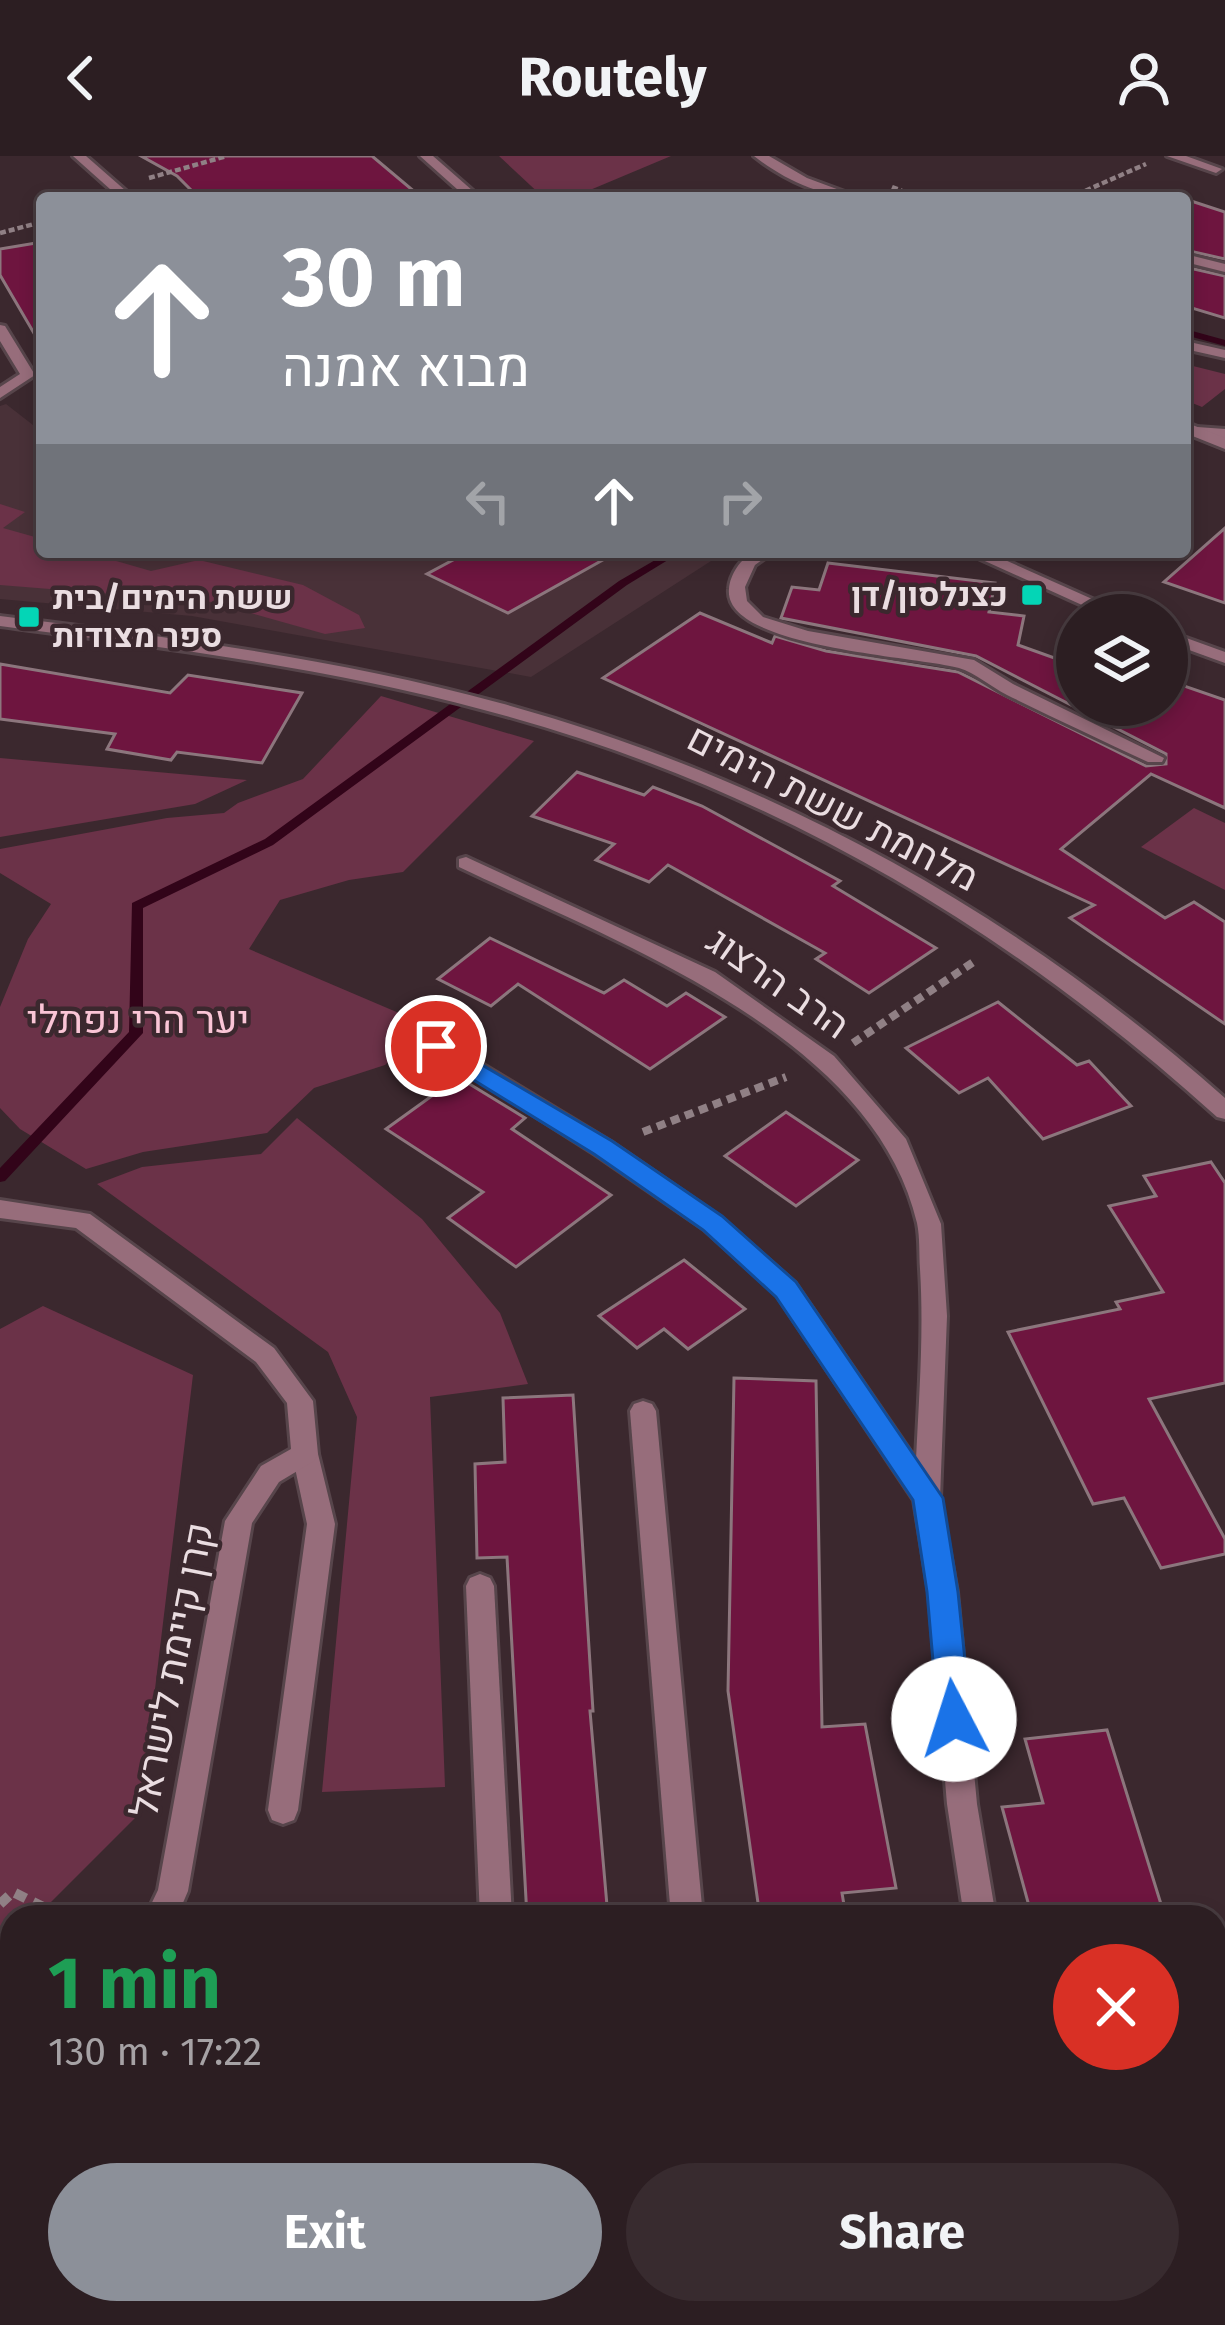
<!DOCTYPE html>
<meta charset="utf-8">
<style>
:root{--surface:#2c1e22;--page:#382b2f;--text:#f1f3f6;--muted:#a6a2a5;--line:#483c40;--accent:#8c9099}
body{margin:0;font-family:"Fira Sans",Heebo,sans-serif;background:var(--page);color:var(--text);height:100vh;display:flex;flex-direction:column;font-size:45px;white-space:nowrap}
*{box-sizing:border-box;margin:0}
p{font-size:39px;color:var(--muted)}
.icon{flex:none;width:66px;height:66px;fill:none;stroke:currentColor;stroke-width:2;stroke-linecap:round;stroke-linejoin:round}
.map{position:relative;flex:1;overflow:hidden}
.side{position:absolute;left:0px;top:1749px;width:1227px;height:420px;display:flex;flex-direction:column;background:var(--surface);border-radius:36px 36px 0 0;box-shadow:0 6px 18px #0003,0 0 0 3px var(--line)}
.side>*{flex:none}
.top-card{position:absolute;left:36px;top:36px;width:1155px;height:366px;border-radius:12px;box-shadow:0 6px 18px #0003,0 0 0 3px var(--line);background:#8c9099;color:#fff;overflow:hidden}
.tools{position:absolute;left:1056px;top:438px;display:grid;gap:24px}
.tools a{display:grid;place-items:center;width:132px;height:132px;border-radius:50%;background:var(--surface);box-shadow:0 6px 18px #0003,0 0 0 3px var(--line);font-size:60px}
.pin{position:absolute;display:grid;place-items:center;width:102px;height:102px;color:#fff;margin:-51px;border:6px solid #fff;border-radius:50%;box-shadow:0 3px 12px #0007}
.me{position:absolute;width:132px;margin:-66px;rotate:355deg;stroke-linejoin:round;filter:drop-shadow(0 0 9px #0008)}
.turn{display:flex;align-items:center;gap:42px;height:252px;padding:0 48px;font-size:54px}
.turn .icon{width:156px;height:156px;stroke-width:2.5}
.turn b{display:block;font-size:84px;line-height:102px}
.lanes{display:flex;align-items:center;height:114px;padding:0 48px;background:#0003;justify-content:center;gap:60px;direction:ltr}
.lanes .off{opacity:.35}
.round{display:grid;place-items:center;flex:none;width:126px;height:126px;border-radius:63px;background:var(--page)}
.headline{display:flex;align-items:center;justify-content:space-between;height:204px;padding:0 48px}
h1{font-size:72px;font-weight:700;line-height:90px;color:#1e9e55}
.button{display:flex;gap:24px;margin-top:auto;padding:24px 48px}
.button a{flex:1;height:138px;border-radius:72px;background:var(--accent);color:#fff;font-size:48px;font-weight:700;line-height:138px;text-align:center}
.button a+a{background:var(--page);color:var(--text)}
header{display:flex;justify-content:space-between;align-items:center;height:156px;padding:0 48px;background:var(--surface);font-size:54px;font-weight:700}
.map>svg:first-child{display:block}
.built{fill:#493138}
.green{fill:#6b3248}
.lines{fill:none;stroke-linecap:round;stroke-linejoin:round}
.stream{fill:#320419;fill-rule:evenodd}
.building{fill:#6e153f;stroke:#8c767d;stroke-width:3}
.service-casing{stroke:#57454b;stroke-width:6}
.minor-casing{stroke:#57454b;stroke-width:6}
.tertiary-casing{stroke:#57454b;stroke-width:6}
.path-far2{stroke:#908085;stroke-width:4.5;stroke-dasharray:6 3;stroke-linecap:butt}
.path-far1{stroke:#908085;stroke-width:8;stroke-dasharray:9 6;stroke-linecap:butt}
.path{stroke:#908085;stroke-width:10;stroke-dasharray:12 8;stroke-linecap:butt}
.service{fill:#976d7b;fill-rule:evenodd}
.minor{fill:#976d7b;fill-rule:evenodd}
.tertiary{fill:#976d7b;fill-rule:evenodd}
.route{fill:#1a73e8;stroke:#114b97;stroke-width:3}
.poi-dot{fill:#04d5b6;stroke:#3b282e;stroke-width:4.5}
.labels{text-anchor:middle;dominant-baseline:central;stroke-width:9;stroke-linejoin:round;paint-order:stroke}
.far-poi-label{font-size:33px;font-weight:bold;fill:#eadde1;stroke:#3b282e;text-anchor:end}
.street-label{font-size:39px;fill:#eadde1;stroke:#3b282e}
.park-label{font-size:39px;fill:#fac5d6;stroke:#3b282e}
</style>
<header><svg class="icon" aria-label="back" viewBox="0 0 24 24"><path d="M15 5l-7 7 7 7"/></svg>Routely<svg class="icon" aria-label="person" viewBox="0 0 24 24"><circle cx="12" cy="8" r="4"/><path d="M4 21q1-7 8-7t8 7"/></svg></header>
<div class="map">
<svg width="1225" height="2169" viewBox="0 0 1225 2169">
<rect width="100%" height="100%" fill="#3b282e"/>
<polygon class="built" points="6,248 42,276 42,396 725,396 531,521 192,460 0,443 0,250"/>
<g class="green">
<polygon points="499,0 671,0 571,42 544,42"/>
<polygon points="1185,208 1225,218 1225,233 1202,251 1185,244"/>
<polygon points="0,348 25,356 3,372 42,383 42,396 85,396 151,415 199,404 303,429 359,459 365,472 325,478 212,446 0,429"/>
<polygon points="381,540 534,585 403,716 349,724 280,744 249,793 427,869 385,909 314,932 267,977 143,996 86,1013 20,973 0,952 0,851 28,783 51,748 0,717 0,693 167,662 224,657 238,647 303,623"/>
<polygon points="0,602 247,624 195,648 0,681"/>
<polygon points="1194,652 1225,667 1225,734 1141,691"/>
<polygon points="297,962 422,1063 500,1157 528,1228 430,1241 445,1631 322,1636 357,1261 328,1196 97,1028 142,1011 261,998"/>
<polygon points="43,1150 193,1219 140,1657 36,1761 12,1761 12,1785 0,1797 0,1173"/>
</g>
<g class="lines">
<g class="stream">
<polygon points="1185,173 1225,184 1225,190 1185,179"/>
<polygon points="669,396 681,396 627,429 273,689 143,752 143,877 5,1025 0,1026 0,1012 129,876 132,747 265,683 619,425"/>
</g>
</g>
<g class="building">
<polygon points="141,0 372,0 422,42 199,42 177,20"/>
<polygon points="1185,43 1225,56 1225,103 1185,94"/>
<polygon points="42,86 42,191 0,119 0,93"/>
<polygon points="1185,111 1225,120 1225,162 1185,150"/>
<polygon points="1225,372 1225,447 1164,426"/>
<polygon points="468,396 617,396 508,457 427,418"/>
<polygon points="828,407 995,427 989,456 1024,460 1018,489 1077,510 1077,549 1167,549 1167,524 1225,544 1225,652 1151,618 1061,693 1165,762 1194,746 1225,766 1225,868 1070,762 1094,749 603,522 700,457 772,487 775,480 826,495 958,516 1146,610 1166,608 1166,598 976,500 781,462 792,431 819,434"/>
<polygon points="0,508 170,537 188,519 302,537 262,607 177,596 171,604 107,593 115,578 0,563"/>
<polygon points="577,616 644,639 653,631 702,650 840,725 833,730 936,792 869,837 816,803 825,797 668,709 649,726 596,704 614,688 532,660"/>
<polygon points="490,782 604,837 624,824 667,850 686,837 725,861 650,913 518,828 491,850 438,823"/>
<polygon points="998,846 1077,909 1089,905 1131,950 1043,983 988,922 959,937 906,892"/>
<polygon points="458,921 525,962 512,973 611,1039 516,1111 448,1062 483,1036 386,973"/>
<polygon points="786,956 858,1004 796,1050 725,1000"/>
<polygon points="1211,1006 1225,1027 1225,1227 1149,1243 1225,1383 1225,1398 1161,1412 1124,1342 1093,1348 1008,1176 1120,1153 1116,1146 1163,1136 1109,1050 1156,1040 1144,1020"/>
<polygon points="684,1104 745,1153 688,1193 664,1173 637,1192 599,1160"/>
<polygon points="734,1222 816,1225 822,1571 865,1568 896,1732 842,1737 846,1761 760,1761 728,1535"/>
<polygon points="573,1239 593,1555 590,1555 608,1761 527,1761 507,1401 477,1402 475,1308 505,1306 503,1242"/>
<polygon points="1107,1574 1165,1761 1032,1761 1002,1651 1043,1647 1025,1583"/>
</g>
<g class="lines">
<g class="service-casing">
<g id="service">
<polygon points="1167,0 1186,0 1222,13 1216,17"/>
<polygon points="1185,98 1225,108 1225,116 1185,106"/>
<polygon points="643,1245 652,1248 656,1255 703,1761 671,1761 630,1255 634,1248"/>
<polygon points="305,1287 314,1291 318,1298 335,1368 298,1654 294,1664 283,1668 272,1664 268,1654 307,1368 292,1298 296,1291"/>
<polygon points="763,2157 799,2157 803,2169 767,2169"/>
</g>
</g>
<g class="minor-casing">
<g id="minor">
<polygon points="73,0 86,0 134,42 120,42"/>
<path d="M754,0h15l38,22 54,20c-38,0 -78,-19 -107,-42z"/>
<polygon points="0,169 5,170 35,219 0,242 0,231 20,218 0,185"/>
<polygon points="1197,271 1225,273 1225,283 1192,279 1192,273"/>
<path d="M753,396h20l-18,13 -10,22 2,14 16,16 45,14 166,29 39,24 151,74 -2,4h-14c-47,-22 -94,-44 -141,-67 -16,-8 -31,-22 -48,-27 -41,-12 -236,-20 -230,-79 1,-15 12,-30 24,-37z"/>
<polygon points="965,396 987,396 1128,459 1104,459"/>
<path d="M0,460c167,21 337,42 500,87 271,74 515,209 725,395v21l-8,-2c-215,-194 -452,-333 -733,-407 -158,-43 -322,-63 -484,-84z"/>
<polygon points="1167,475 1225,496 1225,507 1167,486"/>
<path d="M466,701l249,115 119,84 72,83 35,85 6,92 -7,182 17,94 20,212 19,113h-32l-17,-113 -18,-212 -15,-92 -137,-205 -73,-66 -109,-75 -170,-108 3,-5h16l167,101 109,75 75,66 121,177c3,-64 8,-127 4,-191 -1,-15 0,-32 -3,-46 -44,-188 -301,-281 -458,-356v-8z"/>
<polygon points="0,1044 90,1058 274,1192 313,1245 318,1298 314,1305 279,1326 252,1367 188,1735 177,1761 145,1761 158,1734 225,1365 261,1310 291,1293 287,1247 256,1206 76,1072 0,1062"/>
<polygon points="480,1418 490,1422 494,1430 512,1761 480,1761 466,1430 470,1422"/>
<polygon points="12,1885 12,1921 0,1926 0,1890"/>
<polygon points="512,2157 548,2157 550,2169 514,2169"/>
<polygon points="1072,2157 1109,2157 1114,2169 1077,2169"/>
</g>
</g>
<g class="tertiary-casing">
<g id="tertiary">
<polygon points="420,0 433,0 481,42 467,42"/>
<polygon points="1185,185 1225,194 1225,202 1185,193"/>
<polygon points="1185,266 1225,282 1225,293 1185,277"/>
</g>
</g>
<g class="path-far2">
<polyline points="149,22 227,0"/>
<polyline points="892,31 920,42"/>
<polyline points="1069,42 1146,8"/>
<polyline points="0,77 42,66"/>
</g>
<g class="path-far1">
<polyline points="853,887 975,805"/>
<polyline points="643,976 786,921"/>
</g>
<polyline class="path" points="0,1748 13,1736 63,1761"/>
<use href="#service" class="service"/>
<use href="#minor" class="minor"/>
<use href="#tertiary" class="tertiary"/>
</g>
<polygon class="route" points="436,882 612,985 722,1060 796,1126 943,1342 958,1436 971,1563 966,1574 954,1578 943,1574 938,1563 927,1436 913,1344 776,1141 703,1074 594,998 428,896 424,890 428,885"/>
<g class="poi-dot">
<rect x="1020" y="427" width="24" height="24" rx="6"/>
<rect x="17" y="449" width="24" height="24" rx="6"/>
</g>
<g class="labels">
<g class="far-poi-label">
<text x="1008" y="439">כצנלסון/דן</text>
<text x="53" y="442" text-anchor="start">ששת הימים/בית<tspan x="53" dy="38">ספר מצודות</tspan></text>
</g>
<g class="street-label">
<text transform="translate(833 652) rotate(27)">מלחמת ששת הימים</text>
<text transform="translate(778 827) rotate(35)">הרב הרצוג</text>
<text transform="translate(172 1514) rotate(-79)">קרן קיימת לישראל</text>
</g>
<g class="park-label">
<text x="138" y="864">יער הרי נפתלי</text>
</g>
</g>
</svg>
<div class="tools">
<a><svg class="icon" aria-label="layers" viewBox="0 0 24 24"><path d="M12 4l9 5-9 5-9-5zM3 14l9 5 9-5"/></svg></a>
</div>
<div class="pin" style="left:436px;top:890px;background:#d93025"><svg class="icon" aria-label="arrive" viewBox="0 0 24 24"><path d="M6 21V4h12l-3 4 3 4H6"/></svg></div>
<svg class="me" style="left:954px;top:1563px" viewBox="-20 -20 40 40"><circle r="19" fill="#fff"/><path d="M0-13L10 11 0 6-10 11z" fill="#1a73e8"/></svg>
<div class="top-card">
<div class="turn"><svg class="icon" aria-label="ahead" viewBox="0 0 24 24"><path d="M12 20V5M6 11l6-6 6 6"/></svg><div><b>30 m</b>מבוא אמנה</div></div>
<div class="lanes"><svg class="icon off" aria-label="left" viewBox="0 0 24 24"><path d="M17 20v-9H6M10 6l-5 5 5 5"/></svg><svg class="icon" aria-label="ahead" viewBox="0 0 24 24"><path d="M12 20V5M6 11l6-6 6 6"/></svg><svg class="icon off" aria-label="right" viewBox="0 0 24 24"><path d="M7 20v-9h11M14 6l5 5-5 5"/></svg></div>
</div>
<section class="side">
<div class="headline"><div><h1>1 min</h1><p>130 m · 17:22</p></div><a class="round" style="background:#d93025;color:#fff"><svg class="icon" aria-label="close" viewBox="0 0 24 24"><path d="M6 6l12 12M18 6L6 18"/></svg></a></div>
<div class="button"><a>Exit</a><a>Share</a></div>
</section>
</div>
